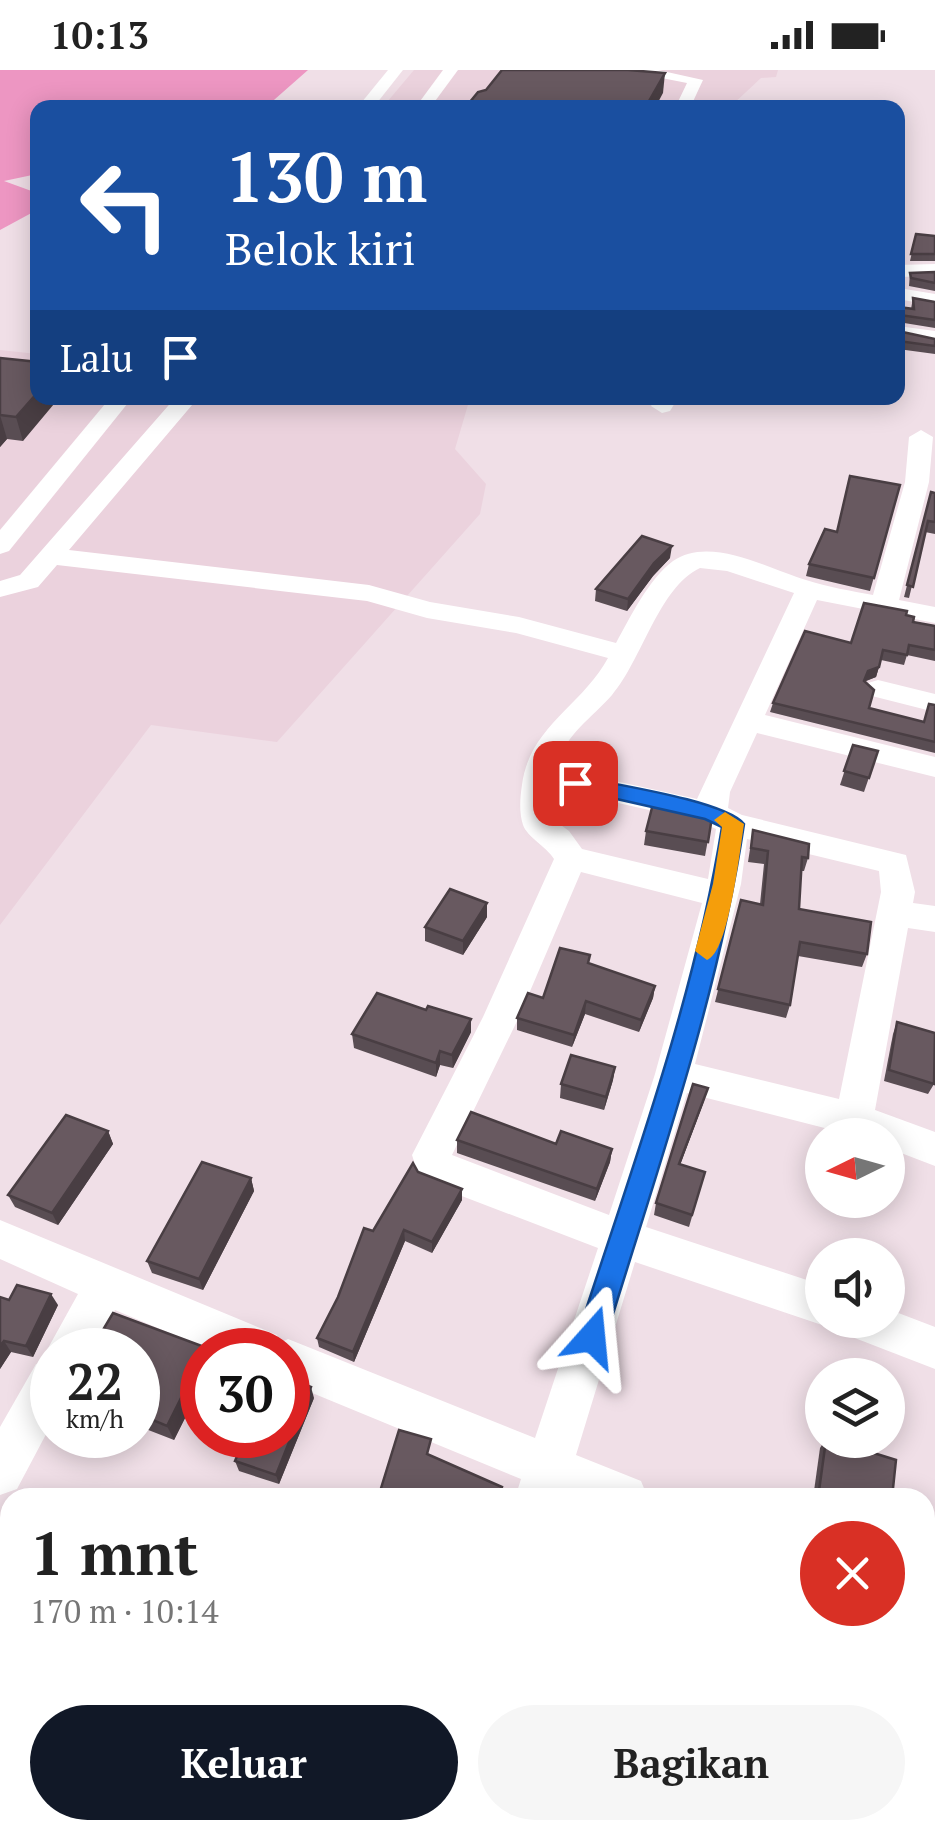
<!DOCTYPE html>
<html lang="id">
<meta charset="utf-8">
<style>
:root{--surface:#fff;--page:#f6f6f6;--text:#222;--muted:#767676;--accent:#111827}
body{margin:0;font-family:"PT Serif",serif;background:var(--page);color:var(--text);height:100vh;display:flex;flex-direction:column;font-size:38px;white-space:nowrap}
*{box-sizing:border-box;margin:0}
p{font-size:32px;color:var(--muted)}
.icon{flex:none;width:55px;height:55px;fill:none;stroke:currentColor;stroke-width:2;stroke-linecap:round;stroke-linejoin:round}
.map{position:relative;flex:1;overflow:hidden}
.details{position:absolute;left:0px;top:1418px;width:935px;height:352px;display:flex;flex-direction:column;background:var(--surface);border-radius:30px 30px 0 0;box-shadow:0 5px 25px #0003}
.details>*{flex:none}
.top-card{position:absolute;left:30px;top:30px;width:875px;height:305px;border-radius:20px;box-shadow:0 5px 25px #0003;background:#1a4fa0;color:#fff;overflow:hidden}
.needle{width:65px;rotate:265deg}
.fabs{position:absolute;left:805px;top:1048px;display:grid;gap:20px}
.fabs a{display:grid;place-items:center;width:100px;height:100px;border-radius:50%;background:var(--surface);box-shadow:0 5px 25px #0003;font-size:50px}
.speed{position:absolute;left:30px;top:1258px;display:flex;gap:20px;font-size:50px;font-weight:700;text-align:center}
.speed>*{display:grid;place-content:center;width:130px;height:130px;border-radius:50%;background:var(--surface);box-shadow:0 5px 25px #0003;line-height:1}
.speed small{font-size:25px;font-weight:400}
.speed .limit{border:15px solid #d22;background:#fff;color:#111}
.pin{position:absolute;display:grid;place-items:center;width:85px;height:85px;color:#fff;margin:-42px;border-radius:20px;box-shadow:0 5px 15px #0006}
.me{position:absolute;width:110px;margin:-55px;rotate:18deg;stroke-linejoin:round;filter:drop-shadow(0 0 8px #0008)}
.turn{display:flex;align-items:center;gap:35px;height:210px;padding:0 30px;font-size:45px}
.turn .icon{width:130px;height:130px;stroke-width:2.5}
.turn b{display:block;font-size:70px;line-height:85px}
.then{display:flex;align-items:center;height:95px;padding:0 30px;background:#0003;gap:20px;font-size:38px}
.round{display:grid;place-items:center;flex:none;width:105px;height:105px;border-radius:52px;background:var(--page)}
.summary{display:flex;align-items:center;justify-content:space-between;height:170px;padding:0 30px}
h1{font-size:60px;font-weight:700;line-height:75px}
.primary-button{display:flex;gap:20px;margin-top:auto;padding:20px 30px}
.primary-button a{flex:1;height:115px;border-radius:60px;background:var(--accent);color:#fff;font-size:40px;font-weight:700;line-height:115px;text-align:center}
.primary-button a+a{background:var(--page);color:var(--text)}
.status{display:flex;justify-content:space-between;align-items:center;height:70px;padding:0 50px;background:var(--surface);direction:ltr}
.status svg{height:28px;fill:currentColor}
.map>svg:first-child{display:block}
.built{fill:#ebd2dd}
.water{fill:#ed96c2}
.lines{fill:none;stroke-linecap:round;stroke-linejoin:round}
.minor{fill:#fff;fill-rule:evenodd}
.wall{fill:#594d53}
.shaded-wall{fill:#493e43}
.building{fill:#685960;stroke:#493e43;stroke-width:2.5}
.route{fill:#1a73e8;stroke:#114b97;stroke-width:2.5}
.slow{fill:#f59e0b}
</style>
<div class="status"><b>10:13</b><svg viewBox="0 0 49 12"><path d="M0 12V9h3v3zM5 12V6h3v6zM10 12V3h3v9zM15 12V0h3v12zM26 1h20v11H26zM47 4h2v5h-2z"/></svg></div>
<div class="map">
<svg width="935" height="1768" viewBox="0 0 935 1768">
<rect width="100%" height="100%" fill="#f0dfe7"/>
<g class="built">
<polygon points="414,0 778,0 776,7 761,8 730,37 382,38"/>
<polygon points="0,280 37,284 38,328 470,328 455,379 486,414 480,444 277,672 151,655 0,855"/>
</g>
<polygon class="water" points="0,0 308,0 266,37 38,38 37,104 4,111 37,123 37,140 0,160"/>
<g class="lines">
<g class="minor">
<polygon points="388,0 403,0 373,38 357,38"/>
<polygon points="443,0 458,0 430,38 415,38"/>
<polygon points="621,0 658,0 703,10 690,38 675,38 687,13"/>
<polygon points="935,194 935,206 898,207 898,195"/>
<polygon points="905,219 935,224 935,236 898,229 898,222"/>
<polygon points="898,256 935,261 935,273 898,268"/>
<polygon points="110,328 132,328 9,481 0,484 0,460"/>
<path d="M175,328h23l-129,152 300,35 61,17 89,15 97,26c15,-27 32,-63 57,-82 37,-26 96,8 133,19 22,7 45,11 67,15l32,-113 4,-45 12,-7 12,7 -4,45 -30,118 36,7v16l-118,-23 -52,115 170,42v20l-178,-44 -27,59 -2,16 14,7 164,40 9,37 -2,11 22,3v26l-27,-4 -33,182 60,22v34l-47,-18v-13h-36l-165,-42 -41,134 176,58v35h14l-14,5 -187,-63 -59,193 65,26 7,17h-133l6,-19 -233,-96v-33h-78l-95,-40 -22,40h-41v73l-35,66 -17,6v-68l36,-63 15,-5 -4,-9 31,-56 -78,-35v-39l277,115 3,8 8,-4 247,99 63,-190 -178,-68 -8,-25 71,-138 71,-158c-8,-13 -26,-21 -31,-34 -4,-12 -3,-28 -1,-40 7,-58 60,-79 86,-127l-92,-25 -89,-15 -60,-17 -310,-36 -19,22 -38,10v-16l20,-6zM700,498l27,3 67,22 -97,206 -141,-31c8,-33 35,-49 56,-73 30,-35 47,-108 88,-127zM552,718l150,34 14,7 -8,50 -126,-30 -13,-18 -15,-11zM747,769l132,32 2,21 -42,207 -144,-35 46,-180zM581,802l121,31 -47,171 -46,141 -157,-60 67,-138z"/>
<polygon points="656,328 678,328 670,341 662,343 651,336"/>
<polygon points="878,610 935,624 935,642 868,625 864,619 868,613"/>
<polygon points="888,1239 935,1257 935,1299 847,1265 840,1250 888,1250"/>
<polygon points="398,1760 454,1760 451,1768 395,1768"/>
<polygon points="589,1760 662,1760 666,1768 593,1768"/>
</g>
</g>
<g class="wall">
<polygon points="916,164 935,166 935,191 910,191"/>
<polygon points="935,202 935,221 909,216 910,203"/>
<polygon points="913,228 935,232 935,258 898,252 898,237 911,239"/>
<polygon points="898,261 935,269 935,284 898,279"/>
<polygon points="0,288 38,292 23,371 7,369 0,377"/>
<polygon points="900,415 870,521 806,506 809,494 836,462"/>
<polygon points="931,422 935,423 935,464 925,462 909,528 904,527"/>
<polygon points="670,488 653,506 627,541 595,531 596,519"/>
<polygon points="906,545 913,552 935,556 935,591 907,585 904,595 881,590 876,607 864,612 869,638 923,652 935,635 935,683 770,642 773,633 851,573"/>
<polygon points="853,675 878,681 864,722 840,715"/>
<polygon points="712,747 705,786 644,775 646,761"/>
<polygon points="753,760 808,788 804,801 801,801 799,839 867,884 862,897 798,886 790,935 786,948 715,932 741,830 760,834 764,794 748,792"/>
<polygon points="487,847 463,885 425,871 425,857"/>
<polygon points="589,894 655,916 653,928 639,962 585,944 572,977 517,960 517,948"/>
<polygon points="897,952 934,1014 928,1024 884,1011 893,964"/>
<polygon points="471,962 453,998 440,995 436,1007 354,978 352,964"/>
<polygon points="615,997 613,1010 604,1040 560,1028 561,1014"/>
<polygon points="704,1031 680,1094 705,1102 689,1157 654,1145 656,1133"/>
<polygon points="108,1061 113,1074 58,1155 15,1137 8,1125"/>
<polygon points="457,1070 556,1074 612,1079 610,1092 595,1131 457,1083"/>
<polygon points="418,1102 462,1130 432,1183 405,1171 354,1292 319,1277 317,1268"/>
<polygon points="251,1108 254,1121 203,1220 152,1203 147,1191"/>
<polygon points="9,1230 58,1235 33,1287 11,1282 0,1299"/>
<polygon points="113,1243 207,1278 208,1280 202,1280 202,1314 174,1370 138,1356 138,1280 91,1280"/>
<polygon points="314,1328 279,1414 239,1401 235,1391"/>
<polygon points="825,1370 832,1370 892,1428 813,1428 820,1378"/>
<polygon points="726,1760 821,1760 820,1768 743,1768"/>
</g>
<g class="shaded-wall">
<polygon points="665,3 663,23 655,38 645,38"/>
<polygon points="38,322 38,328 59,328 23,371 16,347"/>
<polygon points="0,345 7,369 0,377"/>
<polygon points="672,476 670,488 653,506 627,541 628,529 654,493"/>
<polygon points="879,597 876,607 865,611 861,621 868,601"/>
<polygon points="487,833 487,847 463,885 463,871"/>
<polygon points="655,916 653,928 639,962 641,950"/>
<polygon points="586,931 585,944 572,977 574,965"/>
<polygon points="471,949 471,962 453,998 452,985"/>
<polygon points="440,981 440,995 436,1007 436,993"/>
<polygon points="615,997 613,1010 604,1040 606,1027"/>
<polygon points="708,1018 704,1031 676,1106 679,1094"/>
<polygon points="108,1061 113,1074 58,1155 52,1143"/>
<polygon points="612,1079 610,1092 595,1131 597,1119"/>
<polygon points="251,1108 254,1121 203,1220 199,1209"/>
<polygon points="462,1119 462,1130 432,1183 432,1172"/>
<polygon points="404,1160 405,1171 354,1292 353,1282"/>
<polygon points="51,1224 58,1235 33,1287 26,1276"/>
<polygon points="4,1271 11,1282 0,1299 0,1276"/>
<polygon points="202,1286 202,1314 174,1370 167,1356"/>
<polygon points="311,1317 314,1328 279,1414 276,1405"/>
<polygon points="10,1639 10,1658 3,1654"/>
<polygon points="0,1653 6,1657 0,1669"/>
</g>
<g class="building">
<polygon points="502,0 628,0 665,3 645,38 465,38 478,22 486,20"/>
<polygon points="916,164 935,166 935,184 911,184"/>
<polygon points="935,202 935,213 911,208 910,203"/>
<polygon points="913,228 935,232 935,250 900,245 898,247 898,237 914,239"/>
<polygon points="898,261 935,269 935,276 898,271"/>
<polygon points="0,288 38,292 38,322 16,347 0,345"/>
<polygon points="850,406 900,415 874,508 809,494 825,459 837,462"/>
<polygon points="931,422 935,423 935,452 928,451 913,517 907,515"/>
<polygon points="642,466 672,476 654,493 628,529 596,519"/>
<polygon points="864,533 907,541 906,545 914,547 913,552 935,556 935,580 909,575 907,585 883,580 879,597 868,601 864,611 874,620 869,638 924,652 929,634 935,635 935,672 773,633 805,561 851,573"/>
<polygon points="853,675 878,681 869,708 844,701"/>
<polygon points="654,730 703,741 712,747 708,772 646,761"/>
<polygon points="753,760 809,774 808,788 802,787 799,839 871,852 867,884 800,872 790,935 718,919 741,830 763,835 768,781 751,778"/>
<polygon points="450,819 487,833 463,871 425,857"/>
<polygon points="560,878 590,885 588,893 655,916 641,950 586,931 574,965 517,948 528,923 543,928"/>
<polygon points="377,923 426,940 428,936 471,949 452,985 440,981 436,993 352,964"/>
<polygon points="897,952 935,963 934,1014 889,1000"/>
<polygon points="571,985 615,997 606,1027 561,1014"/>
<polygon points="693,1014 708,1018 679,1094 705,1102 692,1145 656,1133"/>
<polygon points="471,1042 556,1074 561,1061 612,1079 597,1119 457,1070"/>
<polygon points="66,1045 108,1061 52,1143 8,1125"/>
<polygon points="202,1092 251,1108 199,1209 147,1191"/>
<polygon points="413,1093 418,1102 462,1119 432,1172 404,1160 353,1282 317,1268 338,1227 364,1158 373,1161"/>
<polygon points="17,1215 51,1224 26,1276 4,1271 0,1276 0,1227 9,1230"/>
<polygon points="113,1243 207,1278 206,1280 202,1280 202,1286 167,1356 138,1344 138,1280 91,1280"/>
<polygon points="288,1308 311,1317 276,1405 235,1391 246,1365 288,1365"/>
<polygon points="399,1360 431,1369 427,1384 502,1417 498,1428 378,1428"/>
<polygon points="826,1370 832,1370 896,1390 892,1428 818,1428"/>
<polygon points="0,1563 10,1567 10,1639 3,1654 0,1652"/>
<polygon points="456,1760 478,1760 494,1768 430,1768 453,1767"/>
<polygon points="744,1760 821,1760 820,1768 761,1768"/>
</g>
<path class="route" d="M575,706c35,8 149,24 169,48 -26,175 -87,345 -138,513l-4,10 -10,4 -11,-4 -4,-10c54,-167 117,-336 145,-510l-17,-8 -137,-31v-10z"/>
<path class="slow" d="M725,742l19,12c-4,25 -15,129 -37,136l-12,-9 18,-67 9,-57 -8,-7z"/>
</svg>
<div class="fabs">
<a><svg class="needle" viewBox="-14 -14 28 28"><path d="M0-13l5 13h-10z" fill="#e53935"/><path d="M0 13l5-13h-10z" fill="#767676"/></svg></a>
<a><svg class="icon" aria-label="sound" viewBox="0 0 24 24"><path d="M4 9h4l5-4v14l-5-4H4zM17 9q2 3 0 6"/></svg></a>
<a><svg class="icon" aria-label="layers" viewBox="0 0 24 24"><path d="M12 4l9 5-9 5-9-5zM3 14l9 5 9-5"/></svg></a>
</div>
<div class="speed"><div>22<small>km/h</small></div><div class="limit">30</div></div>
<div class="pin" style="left:575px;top:713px;background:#d93025"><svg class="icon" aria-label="arrive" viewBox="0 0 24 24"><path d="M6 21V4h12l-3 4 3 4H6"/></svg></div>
<svg class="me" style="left:592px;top:1267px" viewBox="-20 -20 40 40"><path d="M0-17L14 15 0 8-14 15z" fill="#1a73e8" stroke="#fff" stroke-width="4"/></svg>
<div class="top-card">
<div class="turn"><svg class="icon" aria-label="left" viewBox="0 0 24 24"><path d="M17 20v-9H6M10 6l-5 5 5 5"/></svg><div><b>130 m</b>Belok kiri</div></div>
<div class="then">Lalu<svg class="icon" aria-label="arrive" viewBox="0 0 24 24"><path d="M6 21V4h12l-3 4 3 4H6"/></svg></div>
</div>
<section class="details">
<div class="summary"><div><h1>1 mnt</h1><p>170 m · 10:14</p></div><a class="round" style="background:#d93025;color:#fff"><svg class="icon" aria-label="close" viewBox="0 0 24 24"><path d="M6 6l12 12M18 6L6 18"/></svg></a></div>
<div class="primary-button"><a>Keluar</a><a>Bagikan</a></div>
</section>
</div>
